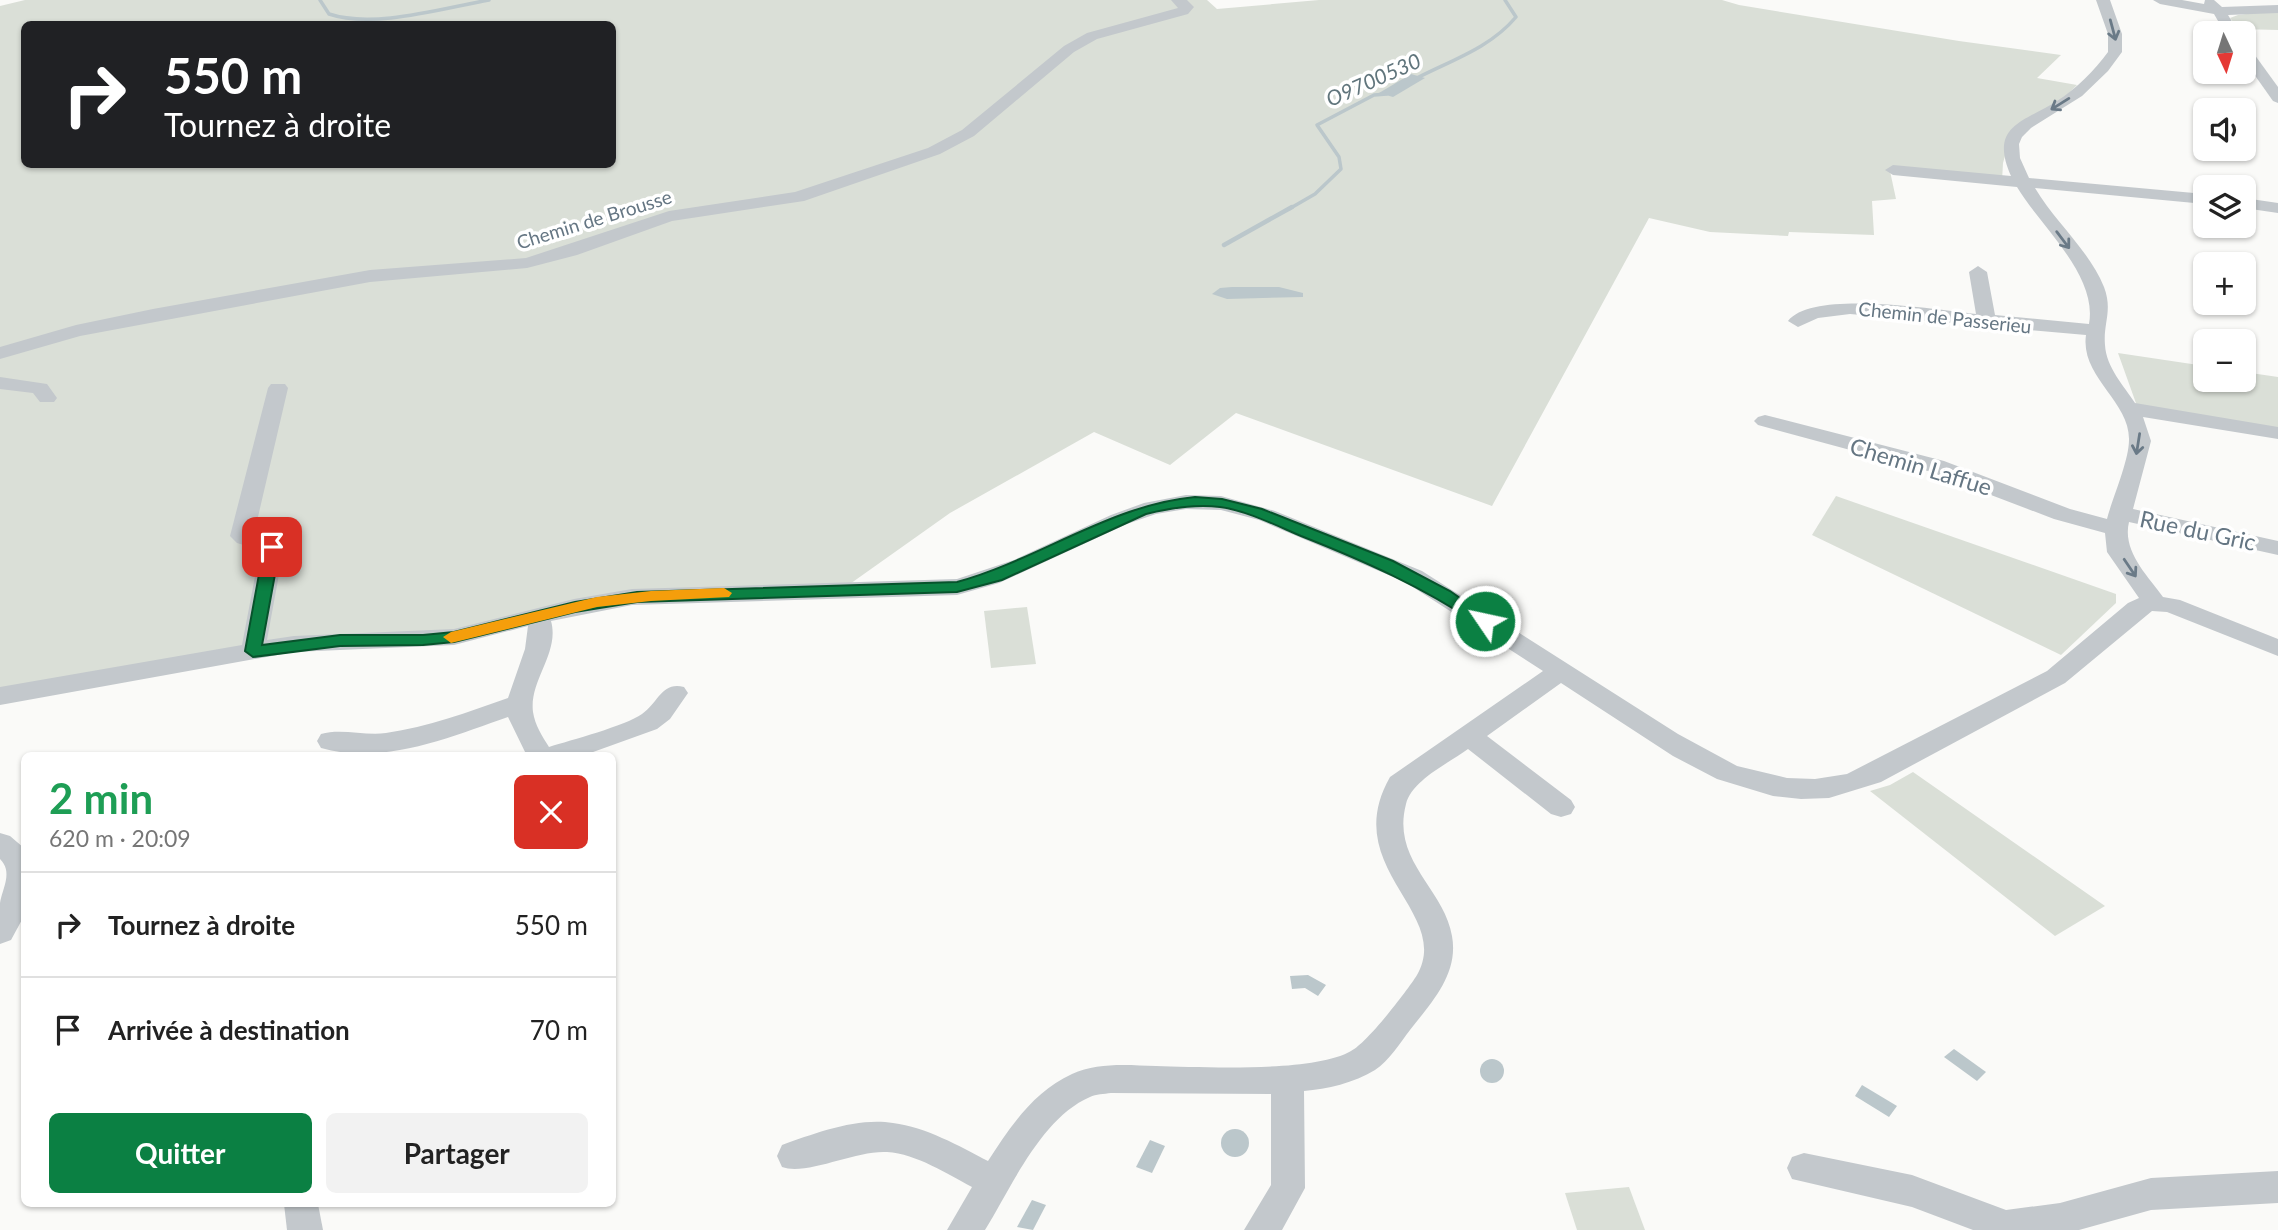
<!DOCTYPE html>
<html lang="fr">
<meta charset="utf-8">
<style>
:root{--surface:#fff;--page:#f2f2f2;--text:#222;--muted:#767676;--line:#e0e0e0;--accent:#0b8043}
body{margin:0;font-family:Lato,sans-serif;background:var(--page);color:var(--text);height:100vh;display:flex;flex-direction:column;font-size:26px;white-space:nowrap}
*{box-sizing:border-box;margin:0}
p{font-size:23px;color:var(--muted)}
.icon{flex:none;width:38px;height:38px;fill:none;stroke:currentColor;stroke-width:2;stroke-linecap:round;stroke-linejoin:round}
.map{position:relative;flex:1;overflow:hidden}
.drawer{position:absolute;left:21px;top:752px;width:595px;height:455px;display:flex;flex-direction:column;background:var(--surface);border-radius:10px;box-shadow:0 2px 5px #0004}
.drawer>*{flex:none}
.top-card{position:absolute;left:21px;top:21px;width:595px;height:147px;border-radius:10px;box-shadow:0 2px 5px #0004;background:#202124;color:#fff;overflow:hidden}
.needle{width:46px;rotate:176deg}
.fabs{position:absolute;left:2193px;top:21px;display:grid;gap:14px}
.fabs a{display:grid;place-items:center;width:63px;height:63px;border-radius:10px;background:var(--surface);box-shadow:0 2px 5px #0004;font-size:35px}
.pin{position:absolute;display:grid;place-items:center;width:60px;height:60px;color:#fff;margin:-30px;border-radius:14px;box-shadow:0 4px 10px #0006}
.me{position:absolute;width:77px;margin:-38px;rotate:304deg;stroke-linejoin:round;filter:drop-shadow(0 0 5px #0008)}
.turn{display:flex;align-items:center;gap:24px;height:147px;padding:0 28px;font-size:32px}
.turn .icon{width:91px;height:91px;stroke-width:2.5}
.turn b{display:block;font-size:49px;line-height:60px}
.round{display:grid;place-items:center;flex:none;width:74px;height:74px;border-radius:10px;background:var(--page)}
.overview{display:flex;align-items:center;justify-content:space-between;height:119px;padding:0 28px}
h1{font-size:42px;font-weight:700;line-height:52px;color:#1e9e55}
.action{display:flex;gap:14px;margin-top:auto;padding:14px 28px}
.action a{flex:1;height:80px;border-radius:10px;background:var(--accent);color:#fff;font-size:28px;font-weight:700;line-height:80px;text-align:center}
.action a+a{background:var(--page);color:var(--text)}
ul{padding:0;list-style:none}
li{display:flex;align-items:center;gap:21px;height:105px;padding:0 28px;border-top:2px solid var(--line)}
li div{flex:1}
li b{display:block;font-size:26px}
li em{font-style:normal}
.map>svg:first-child{display:block}
.green{fill:#dadfd7;fill-rule:evenodd}
.water{fill:#bbc7cb}
.lines{fill:none;stroke-linecap:round;stroke-linejoin:round}
.stream-far1{stroke:#bbc7cb;stroke-width:3.5}
.stream{stroke:#bbc7cb;stroke-width:4.5}
.minor{fill:#c3c8cc;fill-rule:evenodd}
.oneway{stroke:#6a7a87}
.route{fill:#0b8043;stroke:#07532c;stroke-width:2}
.slow{fill:#f59e0b}
.labels{text-anchor:middle;dominant-baseline:central;stroke-width:7;stroke-linejoin:round;paint-order:stroke}
.far-street-label{font-size:19px;fill:#657683;stroke:#fff}
.far-water-label{font-size:21px;font-style:italic;fill:#60757c;stroke:#fff}
.street-label{font-size:23px;fill:#657683;stroke:#fff}
</style>
<div class="map">
<svg width="2278" height="1230" viewBox="0 0 2278 1230">
<rect width="100%" height="100%" fill="#fafaf8"/>
<g class="green">
<path d="M25,0h1182l10,9 102,-9h403l17,5 220,36 102,14 -24,23 40,7 -16,16 -48,27 -10,35 -1,18 -112,-10 6,28 -24,2 2,34 -85,-3 -1,4 -78,-4 -61,-14 -157,288 -256,-93 -66,52 -76,-33 -144,81 -110,78 -175,4 -183,36 -142,9 -340,56v-690zM24,24h588v140h-588z"/>
<polygon points="2278,10 2278,30 2239,29 2230,18 2238,15"/>
<polygon points="2118,353 2205,366 2205,380 2244,380 2244,372 2278,377 2278,430 2137,406"/>
<polygon points="1836,496 2116,594 2116,603 2061,655 1812,535"/>
<polygon points="1027,607 1036,664 991,668 984,611"/>
<polygon points="1913,772 2105,906 2055,936 1870,791 1890,785"/>
<polygon points="1629,1187 1645,1230 1577,1230 1565,1193"/>
</g>
<g class="water">
<polygon points="1411,74 1425,78 1393,97 1379,93"/>
<polygon points="1232,287 1279,287 1303,293 1303,297 1227,299 1212,294 1220,288"/>
<polygon points="1308,975 1326,985 1318,996 1305,988 1292,989 1290,976"/>
<polygon points="1954,1049 1986,1072 1977,1081 1944,1057"/>
<circle cx="1492" cy="1071" r="12"/>
<polygon points="1862,1085 1897,1106 1889,1117 1855,1096"/>
<circle cx="1235" cy="1143" r="14"/>
<polygon points="1150,1140 1165,1146 1152,1173 1136,1167"/>
<polygon points="1032,1200 1046,1205 1033,1230 1017,1227"/>
</g>
<g class="lines">
<g class="stream-far1">
<path d="M320,0l9,14c45,15 114,-6 160,-14"/>
<path d="M1417,78c35,-18 73,-30 99,-61l-11,-17"/>
<polyline points="1289,209 1315,194 1341,169 1339,157 1317,125 1374,95 1387,94"/>
</g>
<polyline class="stream" points="1224,245 1292,207"/>
<g class="minor">
<polygon points="1171,0 1187,0 1194,7 1188,14 1097,39 1074,52 974,136 940,154 804,201 672,221 577,255 527,268 370,282 80,336 0,359 0,347 76,325 153,309 370,270 526,258 669,211 795,192 928,148 962,130 1064,46 1087,33 1178,8"/>
<path d="M2096,0h14l12,34v18l-14,19 -26,25 -51,32 -9,9 -3,7 1,14 9,20 176,16v10l-170,-16c20,34 54,62 69,99 9,24 -1,36 1,58 1,22 19,41 30,58l143,24v12l-135,-22 8,24 -18,68 145,32v14l-149,-33c-7,29 18,53 34,75l17,3 98,39v17l-111,-44 -15,-1 -87,72 -184,99 -52,16 -28,1 -28,-3 -56,-17 -44,-23 -112,-73 -74,53 84,64 4,7 -4,7 -10,3 -10,-3 -83,-65c-19,14 -56,31 -62,55 -15,57 38,84 46,132 7,38 -21,67 -42,94 -10,13 -21,31 -35,40 -21,13 -48,19 -71,21l1,97 -23,42h-38l27,-45v-91l-160,-1c-7,1 -15,1 -21,4 -49,21 -79,91 -105,133h-38l25,-43c-25,-13 -55,-33 -85,-35 -32,-2 -80,24 -105,15l-5,-11 5,-11c33,-12 76,-28 111,-22 33,4 66,23 95,38 22,-34 46,-70 84,-87 26,-12 56,-9 84,-8 46,1 157,7 195,-15 16,-8 56,-60 66,-76 36,-63 -79,-107 -27,-198l153,-106 -138,-89 -146,-62 -38,-10 -35,-1 -30,5 -29,10 -128,59 -42,12 -325,10 -81,16c9,32 -22,59 -18,91 2,13 9,24 16,35 22,-7 76,-21 93,-33 16,-11 20,-33 42,-27l4,6 -18,26 -13,10 -75,27h-55l-19,-39c-58,20 -125,49 -187,31l-4,-7 4,-7c20,-6 44,2 65,-1 42,-6 82,-21 122,-35l17,-49 3,-23 -74,19 -160,7 -294,53v-18l242,-42 18,-95 -23,-7 -7,-7 38,-148 3,-4h14l3,4 -34,146 22,6 8,7 -17,93 27,-4 160,-7 120,-30 58,-10 325,-10 57,-19 97,-45 33,-12 42,-8 35,1 54,15 147,60 256,163 59,32 50,12 28,1 32,-5 200,-103 81,-68 11,-5 -32,-46 -2,-19 -51,-14 -126,-48 -170,-46 -4,-4 4,-4 7,-2 179,46 126,48 37,10c5,-20 22,-58 22,-79 1,-39 -49,-63 -43,-105l-236,-21 -32,4 -20,9 -10,-6c25,-32 149,-11 188,-7l-7,-42 9,-6 9,6 8,43 94,9c9,-49 -49,-98 -72,-137l-124,-12 -8,-5 8,-5 118,11c-22,-50 11,-53 46,-75 19,-12 38,-31 51,-49v-18z"/>
<polygon points="2153,0 2182,0 2204,4 2205,0 2214,0 2222,7 2278,5 2278,13 2228,15 2239,33 2225,33 2214,14 2160,4"/>
<polygon points="2244,46 2249,47 2278,87 2278,103 2273,101 2244,60"/>
<polygon points="2244,198 2278,203 2278,213 2244,208"/>
<polygon points="0,377 47,384 57,398 54,402 40,402 33,393 0,389"/>
<path d="M0,833l10,3 14,12v68l-13,24 -11,4c0,-13 0,-29 0,-41 3,-16 13,-31 0,-44z"/>
<polygon points="1804,1153 1912,1175 2006,1210 2060,1203 2151,1178 2278,1171 2278,1203 2151,1210 2079,1230 1973,1230 1912,1207 1792,1179 1787,1168 1792,1157"/>
<polygon points="284,1204 318,1204 323,1230 287,1230"/>
</g>
</g>
<defs><path id="oneway-shaft" d="M-6 0H5M1.5-3L5.5 0L1.5 3" fill="none" stroke-width="1.6" stroke-linecap="round" stroke-linejoin="round" transform="scale(1.75)"/></defs>
<g class="oneway">
<use href="#oneway-shaft" transform="translate(2113 30) rotate(75)"/>
<use href="#oneway-shaft" transform="translate(2060 104) rotate(148)"/>
<use href="#oneway-shaft" transform="translate(2063 240) rotate(53)"/>
<use href="#oneway-shaft" transform="translate(2138 444) rotate(99)"/>
<use href="#oneway-shaft" transform="translate(2130 568) rotate(56)"/>
</g>
<path class="route" d="M1195,497l27,2 40,10 131,52 57,30 43,30 -8,5 -6,-1c-56,-38 -115,-64 -178,-89 -26,-11 -53,-25 -81,-29 -25,-3 -50,1 -74,7l-144,66 -45,12 -320,10 -62,10 -121,30 -31,3 -83,1 -87,11 -8,-6 19,-104 8,-5 8,5 -18,98 78,-10h83l31,-3 121,-30 62,-10 320,-10c81,-22 153,-77 238,-85z"/>
<polygon class="slow" points="724,588 732,593 729,597 651,601 597,607 451,643 443,637 451,632 597,597 651,591"/>
<g class="labels">
<g class="far-street-label">
<text transform="translate(594 219) rotate(-17)">Chemin de Brousse</text>
<text transform="translate(1945 317) rotate(6)">Chemin de Passerieu</text>
</g>
<g class="far-water-label">
<text transform="translate(1373 79) rotate(-24)">O9700530</text>
</g>
<g class="street-label">
<text transform="translate(1921 466) rotate(17)">Chemin Laffue</text>
<text transform="translate(2198 530) rotate(12)">Rue du Gric</text>
</g>
</g>
</svg>
<div class="fabs">
<a><svg class="needle" viewBox="-14 -14 28 28"><path d="M0-13l5 13h-10z" fill="#e53935"/><path d="M0 13l5-13h-10z" fill="#767676"/></svg></a>
<a><svg class="icon" aria-label="sound" viewBox="0 0 24 24"><path d="M4 9h4l5-4v14l-5-4H4zM17 9q2 3 0 6"/></svg></a>
<a><svg class="icon" aria-label="layers" viewBox="0 0 24 24"><path d="M12 4l9 5-9 5-9-5zM3 14l9 5 9-5"/></svg></a>
<a>+</a>
<a>−</a>
</div>
<div class="pin" style="left:272px;top:547px;background:#d93025"><svg class="icon" aria-label="arrive" viewBox="0 0 24 24"><path d="M6 21V4h12l-3 4 3 4H6"/></svg></div>
<svg class="me" style="left:1485px;top:621px" viewBox="-20 -20 40 40"><circle r="17" fill="#0b8043" stroke="#fff" stroke-width="3"/><path d="M0-11L8 9 0 5-8 9z" fill="#fff"/></svg>
<div class="top-card">
<div class="turn"><svg class="icon" aria-label="right" viewBox="0 0 24 24"><path d="M7 20v-9h11M14 6l5 5-5 5"/></svg><div><b>550 m</b>Tournez à droite</div></div>
</div>
<section class="drawer">
<div class="overview"><div><h1>2 min</h1><p>620 m · 20:09</p></div><a class="round" style="background:#d93025;color:#fff"><svg class="icon" aria-label="close" viewBox="0 0 24 24"><path d="M6 6l12 12M18 6L6 18"/></svg></a></div>
<ul>
<li><svg class="icon" aria-label="right" viewBox="0 0 24 24"><path d="M7 20v-9h11M14 6l5 5-5 5"/></svg><div><b>Tournez à droite</b></div><em>550 m</em></li>
<li><svg class="icon" aria-label="arrive" viewBox="0 0 24 24"><path d="M6 21V4h12l-3 4 3 4H6"/></svg><div><b>Arrivée à destination</b></div><em>70 m</em></li>
</ul>
<div class="action"><a>Quitter</a><a>Partager</a></div>
</section>
</div>
